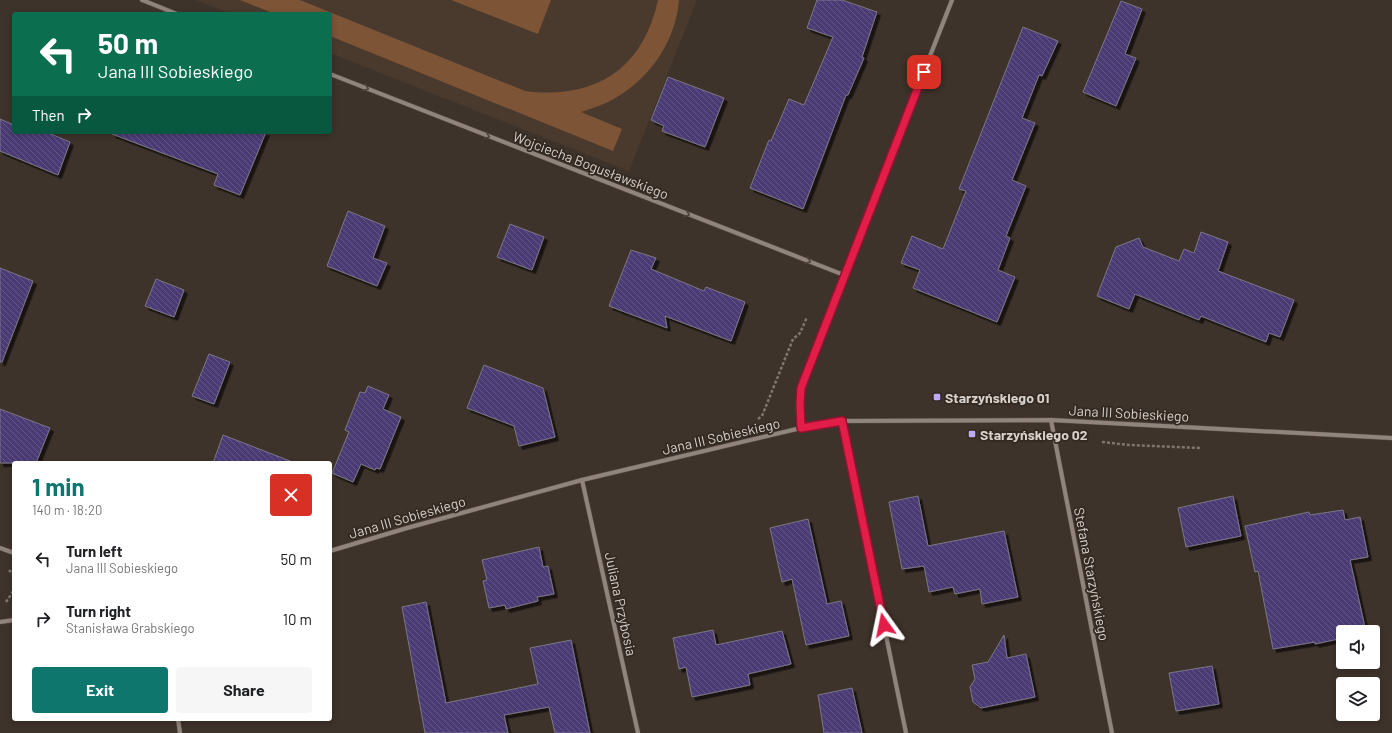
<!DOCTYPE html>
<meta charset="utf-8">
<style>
:root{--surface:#fff;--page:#f6f6f6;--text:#202124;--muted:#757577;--accent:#0f766e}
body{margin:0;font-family:Barlow,sans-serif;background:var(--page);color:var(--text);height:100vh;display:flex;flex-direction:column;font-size:15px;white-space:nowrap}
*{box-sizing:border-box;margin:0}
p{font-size:13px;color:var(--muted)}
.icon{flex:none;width:22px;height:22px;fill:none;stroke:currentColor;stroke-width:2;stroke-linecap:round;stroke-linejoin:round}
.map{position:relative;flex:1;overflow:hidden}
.side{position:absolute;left:12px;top:461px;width:320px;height:260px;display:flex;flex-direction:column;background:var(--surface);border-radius:4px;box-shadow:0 2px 6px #0003}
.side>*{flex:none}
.hud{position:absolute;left:12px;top:12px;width:320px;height:122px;border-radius:4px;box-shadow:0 2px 6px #0003;background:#0b6e4f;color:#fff;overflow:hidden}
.buttons{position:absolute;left:1336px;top:625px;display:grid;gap:8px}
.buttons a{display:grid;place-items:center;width:44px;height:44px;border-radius:4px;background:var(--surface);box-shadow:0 2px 6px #0003;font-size:20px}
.pin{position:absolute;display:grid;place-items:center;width:34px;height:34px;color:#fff;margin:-17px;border-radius:8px;box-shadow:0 2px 6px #0006}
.me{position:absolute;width:44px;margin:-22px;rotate:348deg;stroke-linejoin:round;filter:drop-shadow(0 0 3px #0008)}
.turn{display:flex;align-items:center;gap:14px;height:84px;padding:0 20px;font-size:18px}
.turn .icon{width:52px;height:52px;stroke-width:2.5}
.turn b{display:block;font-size:28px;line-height:34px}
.then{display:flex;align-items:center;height:38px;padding:0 20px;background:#0003;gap:8px;font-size:15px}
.round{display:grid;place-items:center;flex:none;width:42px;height:42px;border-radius:4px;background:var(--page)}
.headline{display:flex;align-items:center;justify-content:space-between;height:68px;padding:0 20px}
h1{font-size:24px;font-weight:700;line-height:30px;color:var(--accent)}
.primary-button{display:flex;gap:8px;margin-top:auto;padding:8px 20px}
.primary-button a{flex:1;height:46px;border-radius:4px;background:var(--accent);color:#fff;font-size:16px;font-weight:700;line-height:46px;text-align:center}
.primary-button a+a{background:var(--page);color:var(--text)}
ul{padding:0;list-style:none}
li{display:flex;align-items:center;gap:12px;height:60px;padding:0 20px}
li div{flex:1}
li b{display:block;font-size:15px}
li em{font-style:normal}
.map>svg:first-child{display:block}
.built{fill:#4a3a2e}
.green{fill:#7e5436}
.building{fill:url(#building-back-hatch);stroke:#7a7785;filter:url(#shadow)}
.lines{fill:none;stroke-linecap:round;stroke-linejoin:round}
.minor-casing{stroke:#5a514b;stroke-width:5}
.path{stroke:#7f766f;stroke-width:2.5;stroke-dasharray:3 2;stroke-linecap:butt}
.minor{stroke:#91847c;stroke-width:4}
.oneway{stroke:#4f443c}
.route-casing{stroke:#92132f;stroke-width:10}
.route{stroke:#e11d48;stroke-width:7}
.poi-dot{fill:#bda9f5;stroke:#332921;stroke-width:1.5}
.labels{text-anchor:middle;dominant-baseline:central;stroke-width:3.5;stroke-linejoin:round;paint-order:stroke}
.street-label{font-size:14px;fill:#d8d1cc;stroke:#332921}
.poi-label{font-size:14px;font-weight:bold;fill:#d8d1cc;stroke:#332921;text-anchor:start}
</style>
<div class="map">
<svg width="1392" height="733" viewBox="0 0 1392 733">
<defs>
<pattern id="building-back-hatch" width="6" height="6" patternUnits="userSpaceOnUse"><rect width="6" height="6" fill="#4c3a75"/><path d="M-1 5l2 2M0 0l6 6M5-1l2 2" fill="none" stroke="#655587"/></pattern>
<filter id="shadow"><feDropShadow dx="3.5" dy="3.5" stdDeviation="0" flood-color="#0009"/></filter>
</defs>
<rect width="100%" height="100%" fill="#3e332b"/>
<polygon class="built" points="196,0 697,0 629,171 330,53 330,14 231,14"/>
<g class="green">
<path d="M240,0h60l225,91c69,9 118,-21 133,-91h21c-3,40 -28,77 -62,97 -11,7 -24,11 -36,15l41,17 -9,22 -283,-115v-22h-55z"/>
<polygon points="451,0 551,0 538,34"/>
</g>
<g class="building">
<polygon points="817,0 842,0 877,12 862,57 864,58 848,95 846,95 803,209 750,188 769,140 771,141 789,99 804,105 833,37 807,28"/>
<polygon points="1121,1 1142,9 1125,54 1136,58 1116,106 1083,92"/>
<polygon points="1023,27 1058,41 1042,76 1039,75 1022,118 1035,123 1012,180 1026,186 1006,236 1010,238 998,270 1015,277 997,322 913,288 920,270 901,263 912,236 943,249 966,191 959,189"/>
<polygon points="668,77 724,98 705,147 662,131 664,126 651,120"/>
<polygon points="0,119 14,125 14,132 46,132 70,142 58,175 0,151"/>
<polygon points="113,132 266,132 240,195 214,185 218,174 112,134"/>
<polygon points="348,211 385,226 373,258 387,263 377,286 327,266"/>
<polygon points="510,224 544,237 532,270 497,257"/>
<polygon points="1201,232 1228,242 1218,271 1294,300 1280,337 1269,333 1266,342 1201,316 1199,320 1135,294 1129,309 1097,296 1116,247 1139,238 1143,247 1179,261 1184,249 1194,253"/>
<polygon points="631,250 656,258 651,269 704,291 706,287 745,302 731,341 665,316 667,328 609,306"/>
<polygon points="0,268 33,281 2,362 0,362"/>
<polygon points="156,279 184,290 174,317 145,306"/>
<polygon points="209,354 230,362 214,404 192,396"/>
<polygon points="484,365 543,388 555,437 519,446 514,426 467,408"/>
<polygon points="368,386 389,395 383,409 401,417 380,469 376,468 375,470 361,464 353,482 332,473 349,432 345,430 360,392 365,393"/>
<polygon points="0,409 50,428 36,463 0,463"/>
<polygon points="223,435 290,461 290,463 213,463"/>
<polygon points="918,496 928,546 1004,531 1018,597 982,604 980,589 955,594 953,587 929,592 924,566 902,569 889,502"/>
<polygon points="1233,496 1241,536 1186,547 1178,508"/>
<polygon points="1343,510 1345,520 1360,517 1368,557 1350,560 1366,632 1343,632 1343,638 1315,644 1315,642 1273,649 1258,571 1255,572 1245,526 1309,512 1310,515"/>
<polygon points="808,519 827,604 841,601 849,636 806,645 792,579 782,582 770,528"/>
<polygon points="539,547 543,567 548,566 554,594 537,597 538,601 506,609 505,605 489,608 483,581 487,580 482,560"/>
<polygon points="426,602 446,703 538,684 530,648 571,640 590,733 555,733 549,707 504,715 508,733 425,733 402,607"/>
<polygon points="713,630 716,645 782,631 791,664 748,674 750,685 692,697 686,667 679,669 673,638"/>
<polygon points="1004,635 1007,658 1026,654 1035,697 981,708 973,702 970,687 975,679 972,665 988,662"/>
<polygon points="1212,666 1219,704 1176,711 1169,673"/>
<polygon points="852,688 862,733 824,733 818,695"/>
</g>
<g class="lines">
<g class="minor-casing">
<g id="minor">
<polyline points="142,0 177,14"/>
<polyline points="330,74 844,275"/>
<polyline points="1051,420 1112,733"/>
<polyline points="842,421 906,733"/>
<polyline points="801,428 799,404 801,388 844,275 952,0"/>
<polyline points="582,480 638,733"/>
<polyline points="0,548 14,553"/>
<polyline points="330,551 407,528 582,480 801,428 842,421 1051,420 1392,438"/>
<polyline points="0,622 14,620"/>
<polyline points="178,719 180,733"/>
</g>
</g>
<g class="path">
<polyline points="758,419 762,416 793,339 800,333 807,317"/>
<polyline points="1102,442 1129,445 1200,448"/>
<polyline points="9,570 14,576"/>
<polyline points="6,602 14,590"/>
</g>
<use href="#minor" class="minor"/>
</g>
<defs><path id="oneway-chevron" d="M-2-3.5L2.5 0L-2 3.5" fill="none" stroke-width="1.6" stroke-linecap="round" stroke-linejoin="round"/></defs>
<g class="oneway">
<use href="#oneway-chevron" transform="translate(366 88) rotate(21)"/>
<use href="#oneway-chevron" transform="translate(487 136) rotate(21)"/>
<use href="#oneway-chevron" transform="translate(687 214) rotate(21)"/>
<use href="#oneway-chevron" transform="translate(808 261) rotate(21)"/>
</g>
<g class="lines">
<g class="route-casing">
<polyline id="route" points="884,625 842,421 801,428 800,404 801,388 924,72"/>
</g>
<use href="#route" class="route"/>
</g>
<g class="poi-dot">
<rect x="933" y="393" width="8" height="8" rx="2"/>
<rect x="968" y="430" width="8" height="8" rx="2"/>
</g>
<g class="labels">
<g class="street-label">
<text transform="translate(591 165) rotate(21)">Wojciecha Bogusławskiego</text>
<text transform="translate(1129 413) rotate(3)">Jana III Sobieskiego</text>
<text transform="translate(721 436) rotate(-13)">Jana III Sobieskiego</text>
<text transform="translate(407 517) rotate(-16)">Jana III Sobieskiego</text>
<text transform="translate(1092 574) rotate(79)">Stefana Starzyńskiego</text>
<text transform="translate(621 604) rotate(78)">Juliana Przybosia</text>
</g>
<g class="poi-label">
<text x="945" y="397">Starzyńskiego 01</text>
<text x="980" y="434">Starzyńskiego 02</text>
</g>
</g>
</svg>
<div class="buttons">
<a><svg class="icon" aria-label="sound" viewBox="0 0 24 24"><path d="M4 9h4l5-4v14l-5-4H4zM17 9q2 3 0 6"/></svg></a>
<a><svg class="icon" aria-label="layers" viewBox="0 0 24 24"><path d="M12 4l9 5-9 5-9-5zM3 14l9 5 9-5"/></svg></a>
</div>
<div class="pin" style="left:924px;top:72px;background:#d93025"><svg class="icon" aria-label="arrive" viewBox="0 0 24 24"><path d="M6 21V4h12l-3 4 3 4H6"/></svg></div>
<svg class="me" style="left:884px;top:625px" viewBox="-20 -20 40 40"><path d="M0-17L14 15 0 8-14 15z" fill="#e11d48" stroke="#fff" stroke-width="4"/></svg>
<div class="hud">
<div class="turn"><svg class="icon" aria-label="left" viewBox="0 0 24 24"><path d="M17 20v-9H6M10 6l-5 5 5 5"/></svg><div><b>50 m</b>Jana III Sobieskiego</div></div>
<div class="then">Then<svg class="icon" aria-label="right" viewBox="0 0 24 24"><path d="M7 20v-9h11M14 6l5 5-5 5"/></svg></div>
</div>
<section class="side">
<div class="headline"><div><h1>1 min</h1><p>140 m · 18:20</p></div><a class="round" style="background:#d93025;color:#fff"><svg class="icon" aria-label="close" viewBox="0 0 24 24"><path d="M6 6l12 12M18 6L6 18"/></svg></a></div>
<ul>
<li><svg class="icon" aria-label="left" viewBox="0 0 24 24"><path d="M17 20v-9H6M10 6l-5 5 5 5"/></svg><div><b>Turn left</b><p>Jana III Sobieskiego</p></div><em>50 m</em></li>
<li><svg class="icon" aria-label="right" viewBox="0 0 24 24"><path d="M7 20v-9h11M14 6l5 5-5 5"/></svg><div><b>Turn right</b><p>Stanisława Grabskiego</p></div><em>10 m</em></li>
</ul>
<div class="primary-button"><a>Exit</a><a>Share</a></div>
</section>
</div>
